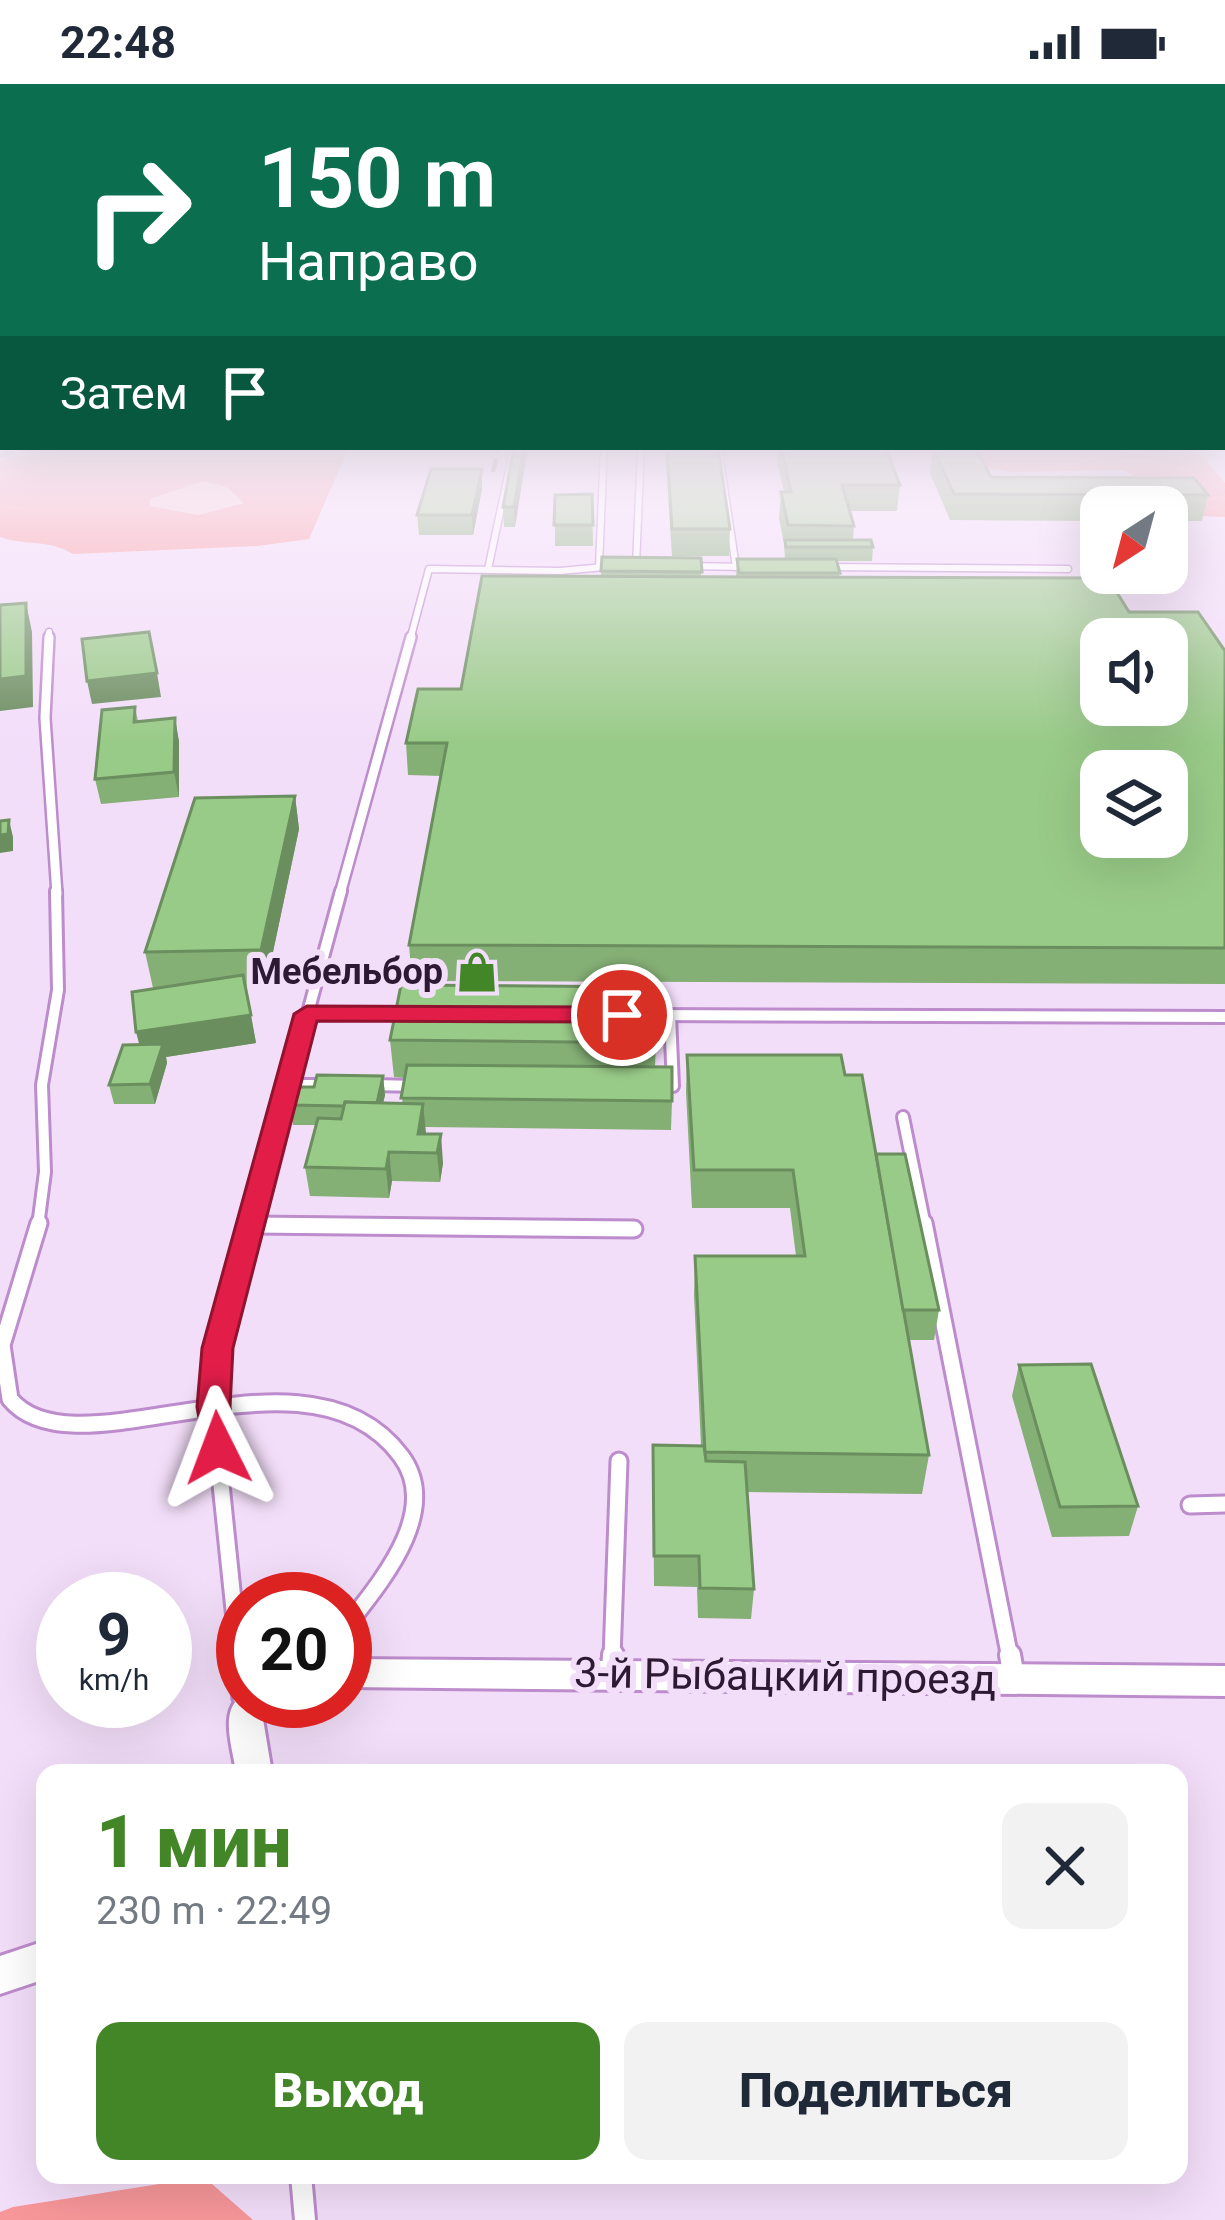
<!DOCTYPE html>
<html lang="ru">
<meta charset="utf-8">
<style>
:root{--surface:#fff;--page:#f2f2f3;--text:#1f2937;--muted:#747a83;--accent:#438628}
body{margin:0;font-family:Roboto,sans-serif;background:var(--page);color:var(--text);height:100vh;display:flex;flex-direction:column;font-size:45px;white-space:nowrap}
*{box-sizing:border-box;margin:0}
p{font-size:39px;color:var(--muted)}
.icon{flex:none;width:66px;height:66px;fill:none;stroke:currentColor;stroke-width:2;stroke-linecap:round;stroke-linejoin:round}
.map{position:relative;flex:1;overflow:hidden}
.sheet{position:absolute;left:36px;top:1680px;width:1152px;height:420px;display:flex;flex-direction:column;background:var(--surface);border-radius:24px;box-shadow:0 12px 48px #0002}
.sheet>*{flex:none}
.hud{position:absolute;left:0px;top:0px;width:1227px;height:366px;box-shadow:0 12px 48px #0002;background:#0b6e4f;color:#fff;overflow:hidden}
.needle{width:78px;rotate:216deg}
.fabs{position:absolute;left:1080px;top:402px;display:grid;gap:24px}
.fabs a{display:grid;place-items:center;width:108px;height:108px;border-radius:24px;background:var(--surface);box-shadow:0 12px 48px #0002;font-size:60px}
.speed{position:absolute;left:36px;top:1488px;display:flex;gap:24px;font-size:60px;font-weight:700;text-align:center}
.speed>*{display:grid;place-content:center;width:156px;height:156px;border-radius:50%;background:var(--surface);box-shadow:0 12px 48px #0002;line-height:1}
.speed small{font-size:30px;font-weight:400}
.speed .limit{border:18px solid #d22;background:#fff;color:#111}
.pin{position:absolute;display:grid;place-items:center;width:102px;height:102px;color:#fff;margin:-51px;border:6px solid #fff;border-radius:50%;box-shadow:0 3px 12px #0007}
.me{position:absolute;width:132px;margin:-66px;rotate:357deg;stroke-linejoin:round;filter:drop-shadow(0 0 9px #0008)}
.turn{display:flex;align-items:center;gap:42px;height:252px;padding:0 60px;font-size:54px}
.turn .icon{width:156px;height:156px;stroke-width:2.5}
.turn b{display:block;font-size:84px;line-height:102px}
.then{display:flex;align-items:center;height:114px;padding:0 60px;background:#0003;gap:24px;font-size:45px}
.round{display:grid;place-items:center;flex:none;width:126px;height:126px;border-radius:24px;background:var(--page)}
.headline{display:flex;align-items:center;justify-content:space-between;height:204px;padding:0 60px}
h1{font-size:72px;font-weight:800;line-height:90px;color:var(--accent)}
.primary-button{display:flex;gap:24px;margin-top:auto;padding:24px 60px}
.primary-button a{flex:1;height:138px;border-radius:24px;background:var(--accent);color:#fff;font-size:48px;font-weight:800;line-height:138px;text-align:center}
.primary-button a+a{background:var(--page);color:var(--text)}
.status{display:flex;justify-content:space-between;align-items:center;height:84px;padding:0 60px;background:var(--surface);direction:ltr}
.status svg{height:33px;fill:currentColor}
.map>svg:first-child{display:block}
.green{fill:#fbcaca}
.forest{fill:#f8979a;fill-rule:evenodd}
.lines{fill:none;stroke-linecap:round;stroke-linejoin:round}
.lane-far4-casing{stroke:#bd8ccc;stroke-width:9}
.lane-far3-casing{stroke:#bd8ccc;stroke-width:14}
.lane-far2-casing{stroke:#bd8ccc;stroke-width:16}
.lane-far1-casing{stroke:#bd8ccc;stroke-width:21}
.lane-casing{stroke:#bd8ccc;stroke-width:26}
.street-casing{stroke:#bd8ccc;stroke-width:6}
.lane-far4{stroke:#fff;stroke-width:6}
.lane-far3{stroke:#fff;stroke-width:9}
.lane-far2{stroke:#fff;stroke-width:10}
.lane-far1{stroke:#fff;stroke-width:15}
.lane{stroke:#fff;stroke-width:20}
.street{fill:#fff;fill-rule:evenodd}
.rail{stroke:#76617b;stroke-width:4.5;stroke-dasharray:14 6;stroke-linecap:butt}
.wall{fill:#84af75}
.shaded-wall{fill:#6b8e5f}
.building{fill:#99cb88;stroke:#6b8e5f;stroke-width:3;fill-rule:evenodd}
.route{fill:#e11d48;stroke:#92132f;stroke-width:3}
.labels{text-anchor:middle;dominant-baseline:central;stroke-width:12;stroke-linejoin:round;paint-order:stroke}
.poi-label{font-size:36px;font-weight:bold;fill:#2d1932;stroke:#f3def9;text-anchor:end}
.near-street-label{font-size:42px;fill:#2d1932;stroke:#f3def9}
</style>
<div class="status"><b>22:48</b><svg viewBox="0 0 49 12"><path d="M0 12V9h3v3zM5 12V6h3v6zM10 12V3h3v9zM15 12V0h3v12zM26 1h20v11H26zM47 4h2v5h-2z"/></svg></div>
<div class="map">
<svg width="1225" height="2136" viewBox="0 0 1225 2136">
<rect width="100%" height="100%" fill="#f3def9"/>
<polygon class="green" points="203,397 227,403 244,418 198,431 150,422 150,415"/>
<g class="forest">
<path d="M35,363h314l-40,92 -51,7 -185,8c-24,-15 -47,-8 -73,-17v-77zM203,397l24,6 17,16 -46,12 -48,-9v-7z"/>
<polygon points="1189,363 1186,367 1059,366 1200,370 1225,399 1225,433 1201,432 1124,386 1010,388 895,364"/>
<polygon points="204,2093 253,2136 0,2136 0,2128 13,2123"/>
</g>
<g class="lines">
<g class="lane-far4-casing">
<g id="lane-far4">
<polyline points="718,363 736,483"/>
<polyline points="599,482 604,363"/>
<polyline points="636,482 641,363"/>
<polyline points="685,482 748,483"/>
<polyline points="823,483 1068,485"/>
<polyline points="488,485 514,363"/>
<polyline points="48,556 49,548"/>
<polyline points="410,556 429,485 560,487 616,482"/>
</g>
</g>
<g class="lane-far3-casing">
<g id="lane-far3">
<polyline points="49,553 45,634 57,810"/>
<polyline points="340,810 411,553"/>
</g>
</g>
<g class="lane-far2-casing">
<g id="lane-far2">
<polyline points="306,930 407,930"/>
<polyline points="644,931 1225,933"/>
<polyline points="287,1001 328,1001"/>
<polyline points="372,1001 418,1002"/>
<polyline points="660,1002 673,1002 670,931"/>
<polyline points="903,1033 925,1142"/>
<polyline points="250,1141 356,1142"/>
<polyline points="38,1142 45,1088 42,1001 58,906 56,807"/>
<polyline points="250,1142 341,807"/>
</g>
</g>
<g class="lane-far1-casing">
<g id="lane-far1">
<path d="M39,1139l-37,122 8,54c67,81 297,-70 391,57 42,56 -23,129 -56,172"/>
<polyline points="924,1139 1010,1574"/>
<polyline points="250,1141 634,1145"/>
<polyline points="1190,1421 1225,1420"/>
<polyline points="239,1574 213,1323 217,1264 251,1139"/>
<polyline points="612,1574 619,1377"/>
</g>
</g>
<g class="lane-casing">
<g id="lane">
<polyline points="239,1571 243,1612"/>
<polyline points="1010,1571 1014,1594"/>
<polyline points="612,1589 613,1571"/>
<polyline points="301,2091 305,2136"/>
</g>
</g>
<g class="street-casing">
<g id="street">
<polygon points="345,1575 1225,1582 1225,1612 345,1603"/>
<path d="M243,1611v6h37l-5,11 -12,7 9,54h-36c-3,-25 -18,-63 7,-78z"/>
<polygon points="45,1857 45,1895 0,1910 0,1872"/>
</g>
</g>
<use href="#lane-far4" class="lane-far4"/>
<use href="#lane-far3" class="lane-far3"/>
<use href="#lane-far2" class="lane-far2"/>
<use href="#lane-far1" class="lane-far1"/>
<use href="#lane" class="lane"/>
<use href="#street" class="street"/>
<g class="rail">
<polyline points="0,372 26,363"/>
<polyline points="493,388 499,363"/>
</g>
</g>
<g class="wall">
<polygon points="514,363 515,443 504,443 503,423"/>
<polygon points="665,363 718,363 730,445 729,472 672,472"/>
<polygon points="778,363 885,363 900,401 897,427 850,427 854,442 853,456 873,463 872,477 837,477 840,494 1129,528 1225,567 1225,900 412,897 409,861 441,692 408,691 406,659 461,605 601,493 602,473 701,474 701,493 736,493 737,475 785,475 784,460 779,434 781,408 784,408 777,377"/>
<polygon points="933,364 991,393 1208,411 1202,437 1167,437 1167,423 1101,423 1101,437 950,436 930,389"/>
<polygon points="482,385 482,405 473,451 419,451 417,431"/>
<polygon points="592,410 593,462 555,462 555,411"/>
<polygon points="135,623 138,637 175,634 179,658 179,713 101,720 95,695"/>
<polygon points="295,712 299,745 266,901 245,902 256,959 166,973 167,979 155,1020 114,1020 109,1001 139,960 153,904 145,868"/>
<polygon points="390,956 656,959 655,983 672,1017 671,1046 425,1043 426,1050 443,1079 440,1098 392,1097 389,1114 310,1112 305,1083 316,1041 293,1041 290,1021 314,1003 383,992 385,1011 383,1019 402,1020 405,994 394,993"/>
<polygon points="687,971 845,991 939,1226 934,1256 909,1256 929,1371 922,1410 747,1408 754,1505 751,1535 698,1534 697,1503 654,1502 653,1361 701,1362 694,1211 695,1172 796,1172 790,1124 692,1124 686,1008"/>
<polygon points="1019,1281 1138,1422 1129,1452 1052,1453 1012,1312"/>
</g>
<g class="shaded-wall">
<polygon points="524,363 528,363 515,443 514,423"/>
<polygon points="482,385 482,405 473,451 472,431"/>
<polygon points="26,519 32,548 33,623 0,627 0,595"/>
<polygon points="157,589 161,613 92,620 87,597"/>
<polygon points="175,634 179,658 179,713 174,688"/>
<polygon points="295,712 299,745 266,901 261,866"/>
<polygon points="9,736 13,753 13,767 0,769 0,751"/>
<polygon points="251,931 256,959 166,973 167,979 155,1020 136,948"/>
<polygon points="383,992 385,1011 378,1042 376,1023"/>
<polygon points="423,1020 426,1049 422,1069 418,1050"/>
<polygon points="441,1050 443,1079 440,1098 437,1069"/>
<polygon points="389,1068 392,1097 389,1114 386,1085"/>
</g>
<g class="building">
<polygon points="514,363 524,363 514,423 503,423"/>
<polygon points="667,363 718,363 730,445 672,445"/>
<polygon points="781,363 885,363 900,401 842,401 854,442 788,441 781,408 791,408"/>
<polygon points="933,364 976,365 991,393 1194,394 1208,411 954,410"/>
<polygon points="431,385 482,385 472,431 417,431"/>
<polygon points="592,410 593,441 554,441 555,411"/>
<polygon points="785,456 871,456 873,463 786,463"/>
<polygon points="602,473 701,474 702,488 601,487"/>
<polygon points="737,475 836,475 840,489 739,489"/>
<path d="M482,492l626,2 21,34h69l27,39v297l-816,-3 38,-202h-41l12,-54h43zM1101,555h66v66h-66zM1101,687h66v66h-66z"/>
<polygon points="26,519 26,592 0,595 0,521"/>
<polygon points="149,548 157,589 87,597 82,555"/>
<polygon points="135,623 134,638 175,634 174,688 95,695 102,626"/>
<polygon points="295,712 261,866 145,868 195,714"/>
<polygon points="9,736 8,750 0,751 0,737"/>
<polygon points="243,891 251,931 136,948 132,908"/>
<polygon points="401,901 655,903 656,959 390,956"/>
<polygon points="163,960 150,1000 109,1001 123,961"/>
<polygon points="687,971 841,971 845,991 862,991 929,1371 705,1368 695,1172 805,1172 793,1086 694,1086"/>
<polygon points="407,981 672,983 672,1017 401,1014"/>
<polygon points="317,991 383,992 377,1019 345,1018 344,1022 290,1021 296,1003 314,1003"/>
<polygon points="345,1018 423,1020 418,1050 441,1050 437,1069 389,1068 386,1085 305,1083 318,1034 341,1035"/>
<polygon points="876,1070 905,1070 939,1226 903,1226"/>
<polygon points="1091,1280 1138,1422 1060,1423 1019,1281"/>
<polygon points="653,1361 704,1362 706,1377 745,1378 754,1505 700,1504 699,1472 654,1472"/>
</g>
<linearGradient id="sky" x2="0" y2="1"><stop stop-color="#62bcdd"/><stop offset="0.55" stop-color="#faf0fc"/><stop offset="1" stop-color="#faf0fc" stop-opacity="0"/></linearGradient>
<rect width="1225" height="658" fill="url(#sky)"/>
<polygon class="route" points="307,922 622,923 635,931 622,938 317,937 233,1264 230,1323 234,1364 229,1373 218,1377 206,1373 197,1323 202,1264 294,930"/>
<defs>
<g id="shop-bare" transform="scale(3.24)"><path d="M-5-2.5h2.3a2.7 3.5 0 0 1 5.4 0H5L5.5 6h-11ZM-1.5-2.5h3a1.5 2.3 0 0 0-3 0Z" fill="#438628" stroke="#f3def9" stroke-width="2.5" paint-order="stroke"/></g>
</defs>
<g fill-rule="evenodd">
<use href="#shop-bare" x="477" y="888"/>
</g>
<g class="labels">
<g class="poi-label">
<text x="443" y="888">Мебельбор</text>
</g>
<g class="near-street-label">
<text transform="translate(785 1592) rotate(1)">3-й Рыбацкий проезд</text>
</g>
</g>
</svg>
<div class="fabs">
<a><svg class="needle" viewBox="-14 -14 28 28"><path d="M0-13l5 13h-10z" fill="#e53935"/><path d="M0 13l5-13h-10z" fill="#747a83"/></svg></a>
<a><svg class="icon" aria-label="sound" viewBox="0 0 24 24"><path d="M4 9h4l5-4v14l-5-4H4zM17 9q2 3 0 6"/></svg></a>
<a><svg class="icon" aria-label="layers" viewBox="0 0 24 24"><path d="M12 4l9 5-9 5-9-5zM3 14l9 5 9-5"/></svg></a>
</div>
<div class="speed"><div>9<small>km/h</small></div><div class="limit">20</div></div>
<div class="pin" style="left:622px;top:931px;background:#d93025"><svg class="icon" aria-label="arrive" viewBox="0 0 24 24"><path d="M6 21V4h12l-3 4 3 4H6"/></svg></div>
<svg class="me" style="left:218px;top:1364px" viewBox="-20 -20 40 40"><path d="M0-17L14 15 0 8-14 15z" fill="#e11d48" stroke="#fff" stroke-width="4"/></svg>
<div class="hud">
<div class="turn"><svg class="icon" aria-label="right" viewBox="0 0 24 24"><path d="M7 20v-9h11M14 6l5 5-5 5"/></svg><div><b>150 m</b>Направо</div></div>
<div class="then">Затем<svg class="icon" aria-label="arrive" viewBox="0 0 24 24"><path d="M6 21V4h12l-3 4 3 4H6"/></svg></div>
</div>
<section class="sheet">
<div class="headline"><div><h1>1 мин</h1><p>230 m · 22:49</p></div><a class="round"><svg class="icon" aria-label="close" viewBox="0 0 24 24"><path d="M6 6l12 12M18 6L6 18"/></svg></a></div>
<div class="primary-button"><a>Выход</a><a>Поделиться</a></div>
</section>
</div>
